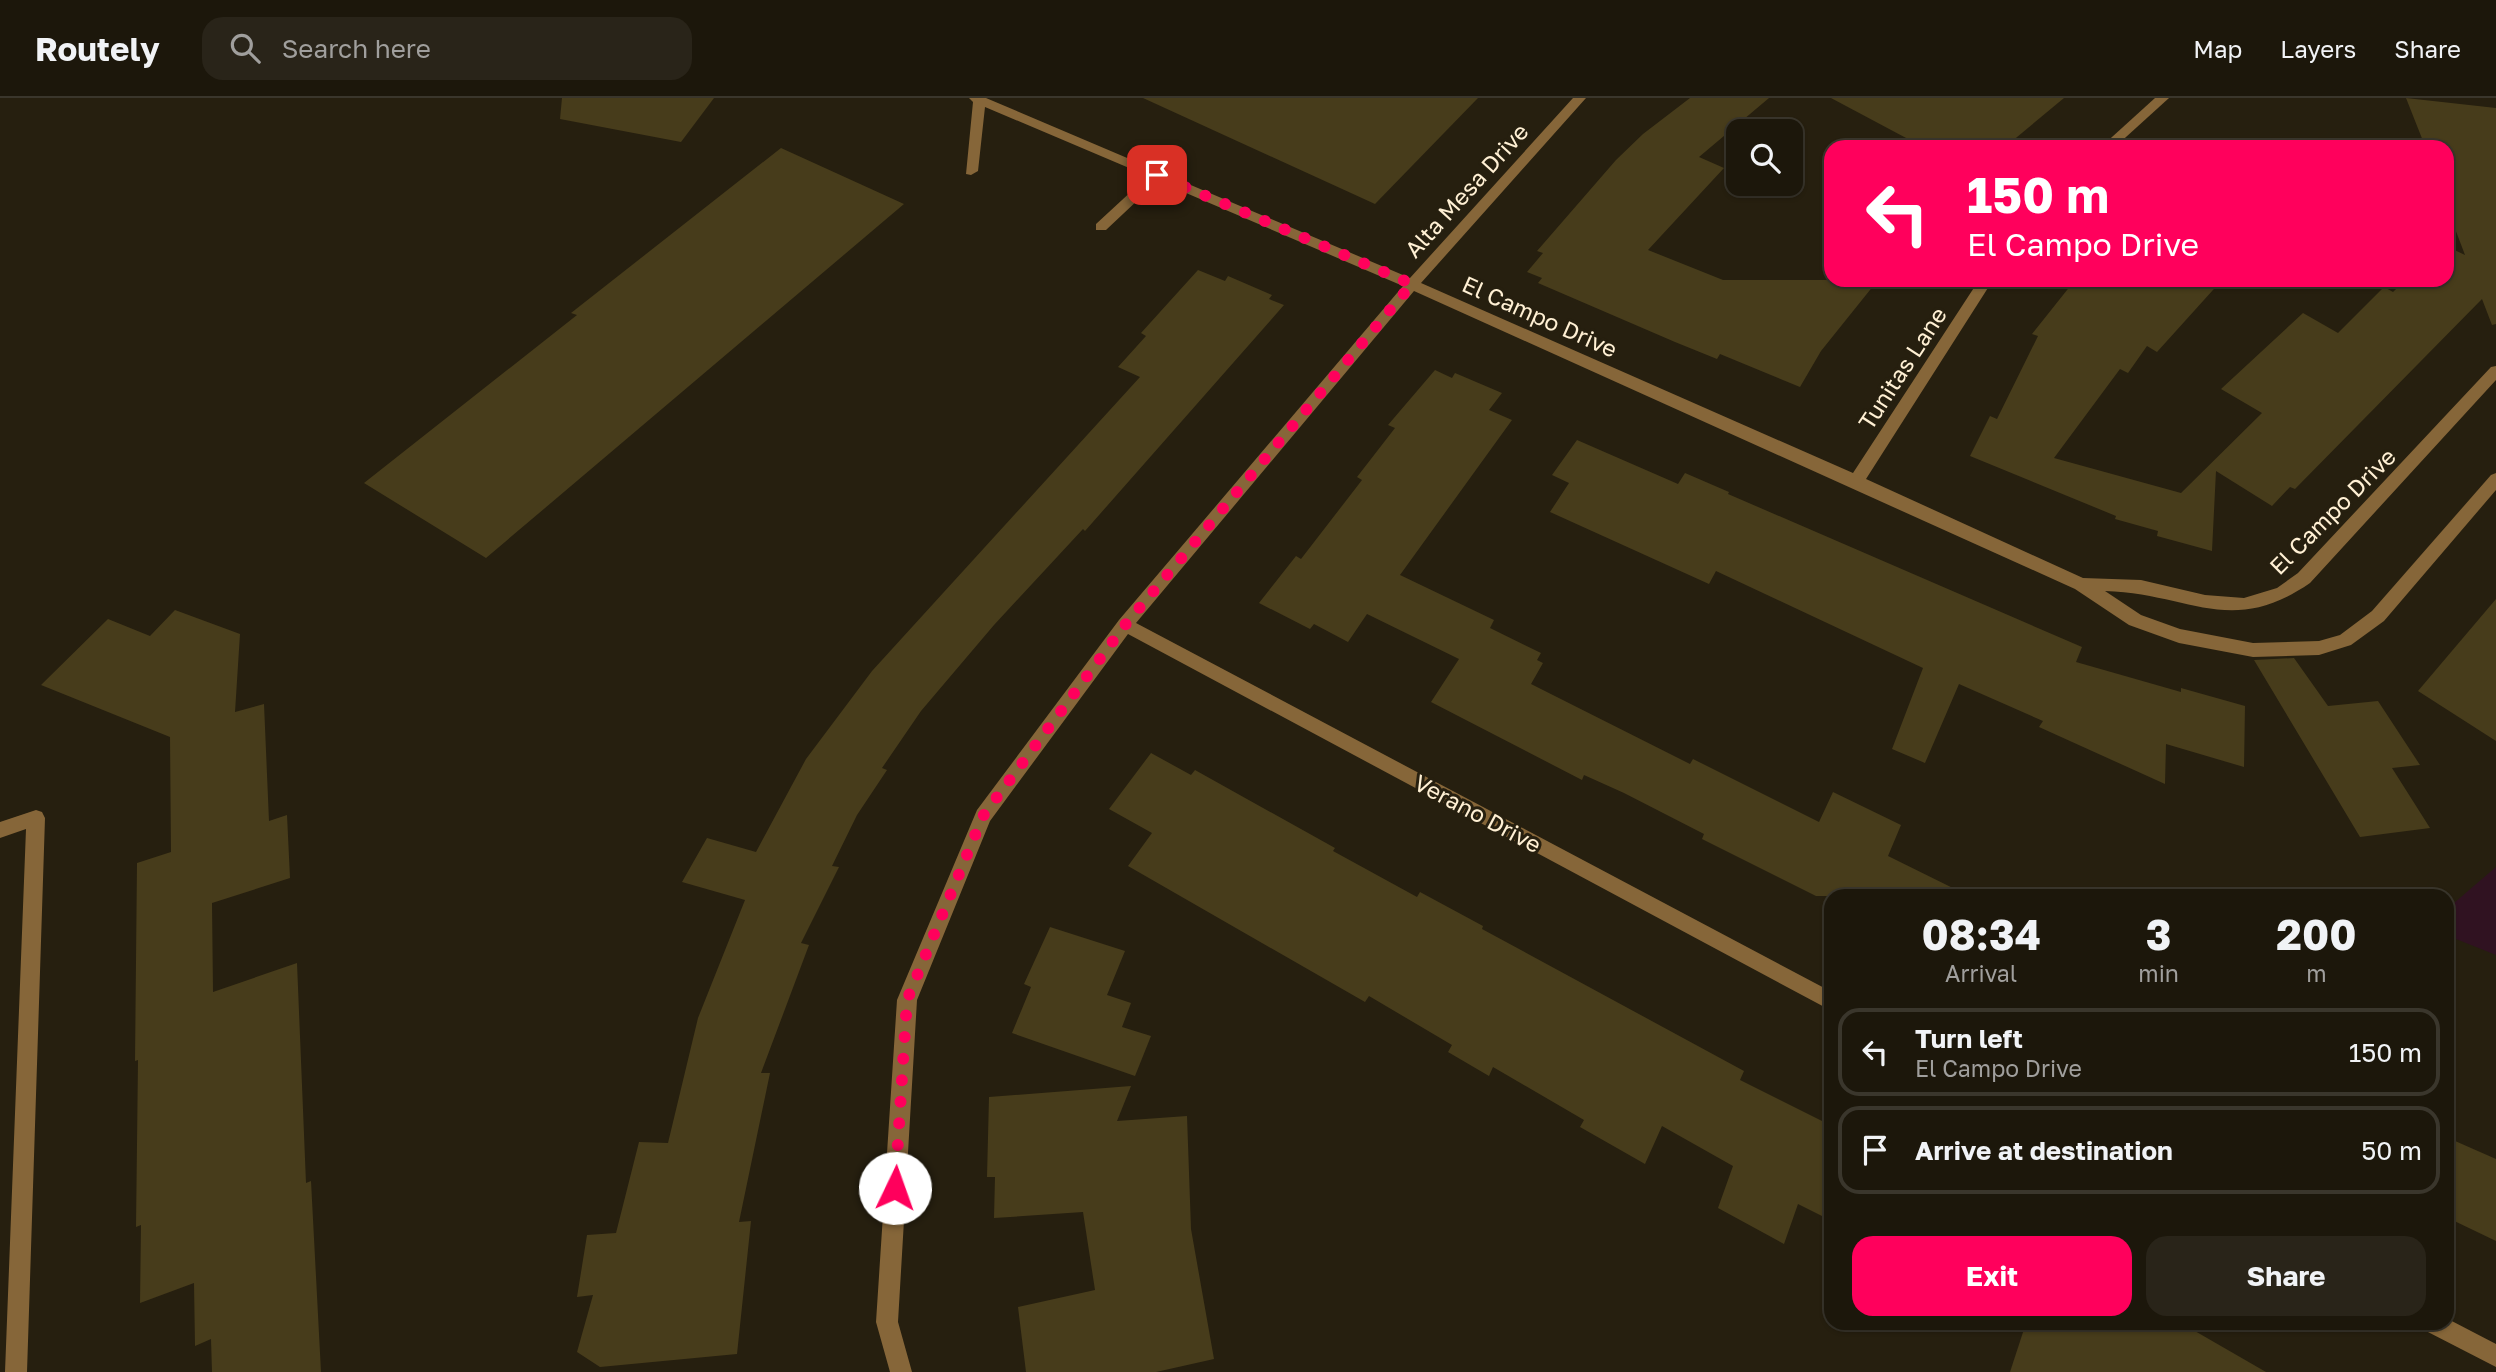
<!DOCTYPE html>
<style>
:root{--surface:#1c170b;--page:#292419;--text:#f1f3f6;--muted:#a09f9d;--line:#3a362c;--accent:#ff005c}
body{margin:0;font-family:"Golos Text",sans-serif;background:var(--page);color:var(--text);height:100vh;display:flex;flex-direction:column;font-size:26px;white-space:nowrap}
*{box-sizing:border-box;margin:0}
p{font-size:23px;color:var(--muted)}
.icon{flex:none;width:38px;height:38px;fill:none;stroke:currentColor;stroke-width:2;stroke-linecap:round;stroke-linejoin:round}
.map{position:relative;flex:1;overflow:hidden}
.panel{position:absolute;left:1824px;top:791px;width:630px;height:441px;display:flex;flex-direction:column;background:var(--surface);border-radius:21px;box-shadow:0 2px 5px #0004,0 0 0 2px var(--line)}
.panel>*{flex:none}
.hud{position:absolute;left:1824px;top:42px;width:630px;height:147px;border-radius:21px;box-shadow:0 2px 5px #0004,0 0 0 2px var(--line);background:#ff005c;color:#fff;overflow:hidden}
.tools{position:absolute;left:1726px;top:21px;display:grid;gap:14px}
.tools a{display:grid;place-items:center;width:77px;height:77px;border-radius:14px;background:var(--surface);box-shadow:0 2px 5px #0004,0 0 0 2px var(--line);font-size:35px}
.pin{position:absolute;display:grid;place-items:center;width:60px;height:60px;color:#fff;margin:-30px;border-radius:14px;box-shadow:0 4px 10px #0006}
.me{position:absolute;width:77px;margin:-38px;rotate:3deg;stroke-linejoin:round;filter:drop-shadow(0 0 5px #0008)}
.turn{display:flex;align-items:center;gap:24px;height:147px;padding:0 28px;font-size:32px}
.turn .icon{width:91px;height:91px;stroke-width:2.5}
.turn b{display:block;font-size:49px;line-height:60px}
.eta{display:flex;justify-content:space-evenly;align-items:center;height:119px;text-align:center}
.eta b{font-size:42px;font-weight:700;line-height:49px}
.primary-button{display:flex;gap:14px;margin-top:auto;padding:14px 28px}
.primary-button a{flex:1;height:80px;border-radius:21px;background:var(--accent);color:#fff;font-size:28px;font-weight:700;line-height:80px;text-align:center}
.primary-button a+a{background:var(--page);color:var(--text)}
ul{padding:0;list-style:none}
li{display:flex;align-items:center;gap:21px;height:88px;margin:0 14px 10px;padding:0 14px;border:4px solid var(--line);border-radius:21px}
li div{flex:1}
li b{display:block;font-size:26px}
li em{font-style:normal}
header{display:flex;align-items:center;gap:42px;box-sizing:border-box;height:98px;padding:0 35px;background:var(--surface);border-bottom:2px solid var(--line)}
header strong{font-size:33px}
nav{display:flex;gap:38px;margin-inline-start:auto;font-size:24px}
.search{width:490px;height:63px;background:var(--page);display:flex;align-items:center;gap:18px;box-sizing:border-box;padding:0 24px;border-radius:21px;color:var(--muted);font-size:26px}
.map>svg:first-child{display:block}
.green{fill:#301221}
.building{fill:#473c1b}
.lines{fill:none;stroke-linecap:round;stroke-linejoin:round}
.minor{fill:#866639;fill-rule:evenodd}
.route{stroke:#ff005c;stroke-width:12;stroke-dasharray:0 21.6}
.labels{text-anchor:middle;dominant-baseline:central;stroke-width:6;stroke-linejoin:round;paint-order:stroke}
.street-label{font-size:23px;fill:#fff0d4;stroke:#261f0f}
</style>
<header>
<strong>Routely</strong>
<div class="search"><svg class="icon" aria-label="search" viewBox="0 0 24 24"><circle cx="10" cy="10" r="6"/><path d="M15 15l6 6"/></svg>Search here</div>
<nav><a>Map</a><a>Layers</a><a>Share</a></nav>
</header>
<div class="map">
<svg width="2496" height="1274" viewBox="0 0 2496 1274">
<rect width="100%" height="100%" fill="#261f0f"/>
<polygon class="green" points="2496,769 2496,857 2446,837 2447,811"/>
<g class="building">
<polygon points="562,0 714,0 681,44 560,21"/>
<polygon points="1143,0 1478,0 1375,106"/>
<polygon points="1690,0 1769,0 1699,59 1724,70 1648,152 1723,182 1878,182 1821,253 1800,289 1720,256 1717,261 1675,244 1538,185 1542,180 1527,174 1543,155 1537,153 1616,62 1643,36"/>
<polygon points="1831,0 2064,0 2005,49 1923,49"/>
<polygon points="2406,0 2496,10 2496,226 2492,227 2482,201 2295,391 2290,389 2272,408 2216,373 2212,453 2157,438 2158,433 2115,421 2116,418 1970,358 1990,318 1997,321 2038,238 2032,236 2075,182 2222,182 2157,254 2147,248 2128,275 2120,271 2054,360 2181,395 2262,315 2221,291 2303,215 2338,235 2384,189 2393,194 2405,182 2446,182 2446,148 2465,157 2446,107 2446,46 2423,43"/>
<polygon points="781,50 904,106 486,460 364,385 577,217 571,215"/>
<polygon points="1198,172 1225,183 1228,178 1272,197 1269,201 1284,207 1085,433 1083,431 994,527 921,613 882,670 887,672 857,717 832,768 839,769 801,845 809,847 761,975 770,975 739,1124 751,1123 737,1256 600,1269 577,1254 593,1197 577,1199 587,1137 616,1135 639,1044 668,1045 698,920 745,802 682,784 707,740 756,754 806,661 872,573 1140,279 1118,269 1146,238 1141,235"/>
<polygon points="1435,272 1452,280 1455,275 1502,295 1489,312 1512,322 1400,477 1494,522 1490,530 1541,555 1537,562 1543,565 1531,586 1690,666 1693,661 1819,724 1833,694 1901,727 1888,758 1969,798 1816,798 1702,741 1704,736 1624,695 1584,677 1582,682 1431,604 1459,561 1367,516 1348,544 1314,526 1310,531 1259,505 1296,458 1301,461 1362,382 1357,379 1395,330 1388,327"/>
<polygon points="1577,342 1678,386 1685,375 1729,394 1728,396 2082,549 2076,564 2181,594 2181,590 2245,608 2244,669 2166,646 2165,686 2039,629 2043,623 1959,586 1925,665 1892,651 1923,570 1716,473 1709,486 1550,414 1569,385 1552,377"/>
<polygon points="2496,501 2496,643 2418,593"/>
<polygon points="175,512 240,536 235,614 264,606 269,723 287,717 290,780 212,805 213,894 297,865 306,1085 311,1083 321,1274 212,1274 211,1241 195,1248 194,1185 140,1205 141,1127 136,1129 138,962 135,963 137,765 171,754 170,639 41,587 108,521 150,538"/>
<polygon points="2294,560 2328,608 2378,603 2420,667 2392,670 2430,730 2360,739 2254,562"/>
<polygon points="1151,655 1191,677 1195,672 1335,750 1333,753 1417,799 1420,794 1483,828 1482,831 1744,973 1740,982 1830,1027 1830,1122 1798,1106 1784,1146 1718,1110 1733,1068 1662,1028 1645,1066 1580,1029 1584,1022 1493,969 1489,978 1448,954 1452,947 1369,898 1365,904 1128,768 1152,735 1109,711"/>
<polygon points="1050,829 1125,853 1107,897 1131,905 1122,929 1151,938 1135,978 1012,935 1031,889 1024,886"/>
<polygon points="1131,988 1117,1023 1187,1018 1191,1131 1214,1261 1156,1274 1026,1274 1018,1209 1095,1192 1083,1114 994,1120 995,1079 987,1079 989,999"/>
<polygon points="2446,1039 2496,1061 2496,1143 2446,1119"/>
<polygon points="2026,1225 2181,1225 2266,1274 2010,1274"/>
</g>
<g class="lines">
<g class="minor">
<path d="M969,0h17l424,180 163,-180h13l-165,185 432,190 126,-193h14l-127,199 217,99 58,2 64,15 39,3 33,-10 21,-15 193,-206 5,-1v14l-186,203c-80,55 -121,10 -205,8l36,24 39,14 73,14 66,-2 21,-6 32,-24 119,-136 5,-2v17l-112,131 -33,24 -32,10 -66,2 -74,-14 -50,-18 -54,-36 -661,-298 -278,332 694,368v19l-702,-376 -138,187 -73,179 -19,322 14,50h-22l-14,-50 21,-322 80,-190 142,-190 284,-334 -245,-105 -52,49h-10v-6l52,-48 -163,-69 -7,64 -7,4 -5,-1 7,-72z"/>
<polygon points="2155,0 2169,0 2115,49 2101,49"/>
<polygon points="36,712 42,714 45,720 27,1274 5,1274 26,731 0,740 0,724"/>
<polygon points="2446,1220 2496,1246 2496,1269 2426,1233 2423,1225 2446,1225"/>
</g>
</g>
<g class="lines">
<polyline class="route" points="895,1090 907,902 983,718 1125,527 1412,186 1157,77"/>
</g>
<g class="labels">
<g class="street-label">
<text transform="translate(1466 92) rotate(-48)">Alta Mesa Drive</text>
<text transform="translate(1540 218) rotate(24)">El Campo Drive</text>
<text transform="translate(1902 270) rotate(-57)">Tunitas Lane</text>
<text transform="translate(2332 413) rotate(-45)">El Campo Drive</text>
<text transform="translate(1478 715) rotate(28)">Verano Drive</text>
</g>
</g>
</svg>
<div class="tools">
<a><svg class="icon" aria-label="search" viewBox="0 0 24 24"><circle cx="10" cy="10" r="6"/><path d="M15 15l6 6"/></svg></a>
</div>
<div class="pin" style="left:1157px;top:77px;background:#d93025"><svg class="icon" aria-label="arrive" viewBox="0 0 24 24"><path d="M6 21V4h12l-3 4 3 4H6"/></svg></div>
<svg class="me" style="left:895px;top:1090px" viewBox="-20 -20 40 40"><circle r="19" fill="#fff"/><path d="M0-13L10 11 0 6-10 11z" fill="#ff005c"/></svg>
<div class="hud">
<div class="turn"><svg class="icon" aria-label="left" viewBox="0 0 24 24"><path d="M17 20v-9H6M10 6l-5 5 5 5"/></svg><div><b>150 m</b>El Campo Drive</div></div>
</div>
<section class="panel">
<div class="eta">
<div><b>08:34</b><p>Arrival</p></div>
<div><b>3</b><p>min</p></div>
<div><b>200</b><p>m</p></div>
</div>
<ul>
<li><svg class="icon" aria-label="left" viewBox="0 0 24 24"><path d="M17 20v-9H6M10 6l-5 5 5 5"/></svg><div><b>Turn left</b><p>El Campo Drive</p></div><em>150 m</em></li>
<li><svg class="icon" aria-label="arrive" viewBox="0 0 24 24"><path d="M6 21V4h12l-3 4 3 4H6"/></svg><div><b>Arrive at destination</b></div><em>50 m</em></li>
</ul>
<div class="primary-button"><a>Exit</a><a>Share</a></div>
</section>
</div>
